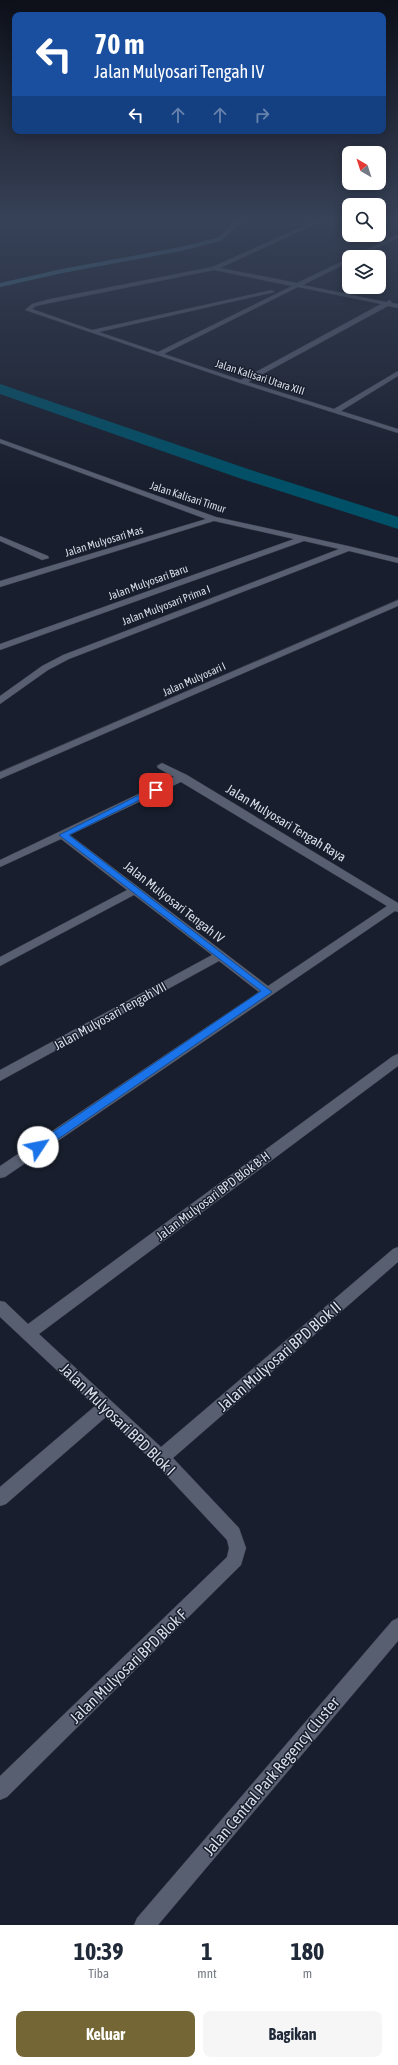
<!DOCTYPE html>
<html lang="id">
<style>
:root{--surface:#fff;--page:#f6f6f7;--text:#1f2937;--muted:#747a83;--accent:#746735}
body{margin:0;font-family:"Asap Condensed",sans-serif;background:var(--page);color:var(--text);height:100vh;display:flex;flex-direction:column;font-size:15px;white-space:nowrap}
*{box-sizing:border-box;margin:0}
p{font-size:13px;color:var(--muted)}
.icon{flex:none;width:22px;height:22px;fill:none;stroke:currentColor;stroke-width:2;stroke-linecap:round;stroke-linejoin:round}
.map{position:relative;height:1925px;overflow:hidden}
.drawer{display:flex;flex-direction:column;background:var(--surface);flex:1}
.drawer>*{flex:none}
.guide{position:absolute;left:12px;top:12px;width:374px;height:122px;border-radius:8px;box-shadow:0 2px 10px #0003;background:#1a4fa0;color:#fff;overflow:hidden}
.needle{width:26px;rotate:321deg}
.fabs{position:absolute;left:342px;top:146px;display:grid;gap:8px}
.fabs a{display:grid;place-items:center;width:44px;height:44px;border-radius:8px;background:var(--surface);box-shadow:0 2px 10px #0003;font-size:20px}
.pin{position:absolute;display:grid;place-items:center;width:34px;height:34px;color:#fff;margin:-17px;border-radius:8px;box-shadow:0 2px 6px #0006}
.me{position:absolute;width:44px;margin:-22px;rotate:56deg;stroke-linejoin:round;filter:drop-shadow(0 0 3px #0008)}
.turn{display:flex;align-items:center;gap:14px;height:84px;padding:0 16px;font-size:18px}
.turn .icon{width:52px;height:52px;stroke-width:2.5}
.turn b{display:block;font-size:28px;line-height:34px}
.lanes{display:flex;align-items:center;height:38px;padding:0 16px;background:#0003;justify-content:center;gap:20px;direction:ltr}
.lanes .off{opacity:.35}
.eta{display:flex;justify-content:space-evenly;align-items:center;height:68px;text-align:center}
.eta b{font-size:24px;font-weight:700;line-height:28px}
.cta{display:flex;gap:8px;margin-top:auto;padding:8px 16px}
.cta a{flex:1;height:46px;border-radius:8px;background:var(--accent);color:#fff;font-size:16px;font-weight:700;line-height:46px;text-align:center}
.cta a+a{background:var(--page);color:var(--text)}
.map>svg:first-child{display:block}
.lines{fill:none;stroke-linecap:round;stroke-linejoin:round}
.stream{stroke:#417a8e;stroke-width:4}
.canal{fill:#005067;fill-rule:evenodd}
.minor-casing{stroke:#333743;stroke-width:1}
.minor{fill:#575f71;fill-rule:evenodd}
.route{fill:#1a73e8;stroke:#114b97}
.labels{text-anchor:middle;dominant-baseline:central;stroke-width:3;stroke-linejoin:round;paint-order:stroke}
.far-street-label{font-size:11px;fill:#d8dde8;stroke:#181e2d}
.street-label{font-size:13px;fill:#d8dde8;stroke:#181e2d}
.near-street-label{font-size:16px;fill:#d8dde8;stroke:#181e2d}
</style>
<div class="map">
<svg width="398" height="1925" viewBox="0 0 398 1925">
<rect width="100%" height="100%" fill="#181e2d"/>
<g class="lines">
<polyline class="stream" points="0,285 62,271 181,249 220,239 242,219"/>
<polygon class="canal" points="0,384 248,469 398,517 398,529 236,477 0,394"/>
<g class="minor-casing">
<g id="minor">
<path d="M320,219h7l-107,49 77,15 52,-25v4l-46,23 83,17 4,-2 2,3 6,1v4l-10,-2 -140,76 86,27 64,-38v5l-57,35 57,18v4l-158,-50 -215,-73 7,-6 18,-5 162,-32zM214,270l78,16 -134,66 -59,-20 176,-40 -3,-2 -180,40 -60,-21 4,-3 14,-3zM298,287l83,17 -140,76 -77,-26z"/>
<polygon points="398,234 398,238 359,257 352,257"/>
<polygon points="0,439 216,517 348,546 398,558 398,563 349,551 69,659 48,670 0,704 0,696 42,666 63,655 339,549 304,541 0,650 0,644 294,539 214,521 0,587 0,581 206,519 0,443"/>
<polygon points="0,536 48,556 49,558 42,560 0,541"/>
<polygon points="398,600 398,606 0,779 0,772"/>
<path d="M162,763l25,12 211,128v9l-3,-1 -390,266 -5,1v-12l259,-174 -40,-31 -219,120v-11l212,-115 -78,-60 -134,71v-9l127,-67 -66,-51 -61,28v-7l174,-83 -16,-9 -1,-2zM181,782l206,124 -119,80 -198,-151z"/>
<polygon points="398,1054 398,1066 39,1334 161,1447 393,1249 398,1247 398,1262 173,1458 239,1528 246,1548 241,1565 7,1797 0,1800 0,1776 227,1557 229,1548 227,1540 155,1463 106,1417 6,1504 0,1506 0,1487 95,1406 0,1317 0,1301 5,1302 28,1324 393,1056"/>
<polygon points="398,1618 398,1641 158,1925 134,1925 137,1918 392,1621"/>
</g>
</g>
<use href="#minor" class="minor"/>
</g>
<linearGradient id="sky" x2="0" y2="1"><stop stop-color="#0d1019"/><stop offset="0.45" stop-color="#374157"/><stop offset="1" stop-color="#374157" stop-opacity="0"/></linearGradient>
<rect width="398" height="489" fill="url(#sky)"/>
<polygon class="route" points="153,788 160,790 69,835 272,992 42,1150 35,1150 33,1147 35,1144 261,991 59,835"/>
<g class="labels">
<g class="far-street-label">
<text transform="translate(260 377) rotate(18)">Jalan Kalisari Utara XIII</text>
<text transform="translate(188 497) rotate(18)">Jalan Kalisari Timur</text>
<text transform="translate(104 541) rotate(-17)">Jalan Mulyosari Mas</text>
<text transform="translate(148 582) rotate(-20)">Jalan Mulyosari Baru</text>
<text transform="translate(166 605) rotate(-21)">Jalan Mulyosari Prima I</text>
<text transform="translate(194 679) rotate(-24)">Jalan Mulyosari I</text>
</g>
<g class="street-label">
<text transform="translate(286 823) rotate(31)">Jalan Mulyosari Tengah Raya</text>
<text transform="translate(174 902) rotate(38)">Jalan Mulyosari Tengah IV</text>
<text transform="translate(110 1016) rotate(-29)">Jalan Mulyosari Tengah VII</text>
<text transform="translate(213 1196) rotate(-37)">Jalan Mulyosari BPD Blok B-H</text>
</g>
<g class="near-street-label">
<text transform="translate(279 1356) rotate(-41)">Jalan Mulyosari BPD Blok II</text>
<text transform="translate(118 1419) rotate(44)">Jalan Mulyosari BPD Blok I</text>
<text transform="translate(128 1666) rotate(-44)">Jalan Mulyosari BPD Blok F</text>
<text transform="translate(271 1776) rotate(-50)">Jalan Central Park Regency Cluster</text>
</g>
</g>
</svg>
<div class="fabs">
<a><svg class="needle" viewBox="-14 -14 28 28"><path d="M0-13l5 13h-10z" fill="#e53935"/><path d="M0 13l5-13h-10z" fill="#747a83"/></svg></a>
<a><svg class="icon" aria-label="search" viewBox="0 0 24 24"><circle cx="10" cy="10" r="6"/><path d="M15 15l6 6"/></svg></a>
<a><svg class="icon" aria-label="layers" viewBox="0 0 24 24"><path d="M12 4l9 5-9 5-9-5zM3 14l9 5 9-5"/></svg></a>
</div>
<div class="pin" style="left:156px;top:790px;background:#d93025"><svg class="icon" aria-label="arrive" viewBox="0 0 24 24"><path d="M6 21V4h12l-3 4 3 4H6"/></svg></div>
<svg class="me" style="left:38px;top:1147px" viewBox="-20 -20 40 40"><circle r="19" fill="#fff"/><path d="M0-13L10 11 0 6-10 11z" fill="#1a73e8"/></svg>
<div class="guide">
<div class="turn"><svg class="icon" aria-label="left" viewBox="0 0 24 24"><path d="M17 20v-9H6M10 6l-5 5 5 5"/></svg><div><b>70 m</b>Jalan Mulyosari Tengah IV</div></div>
<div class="lanes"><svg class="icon" aria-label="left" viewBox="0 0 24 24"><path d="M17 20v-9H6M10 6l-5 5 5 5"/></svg><svg class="icon off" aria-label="ahead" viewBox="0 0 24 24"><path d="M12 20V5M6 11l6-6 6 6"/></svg><svg class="icon off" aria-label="ahead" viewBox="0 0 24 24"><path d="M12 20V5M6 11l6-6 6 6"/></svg><svg class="icon off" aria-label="right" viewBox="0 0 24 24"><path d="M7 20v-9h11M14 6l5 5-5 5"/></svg></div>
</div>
</div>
<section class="drawer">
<div class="eta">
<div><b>10:39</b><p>Tiba</p></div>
<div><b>1</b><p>mnt</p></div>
<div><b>180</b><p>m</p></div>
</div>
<div class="cta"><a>Keluar</a><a>Bagikan</a></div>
</section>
